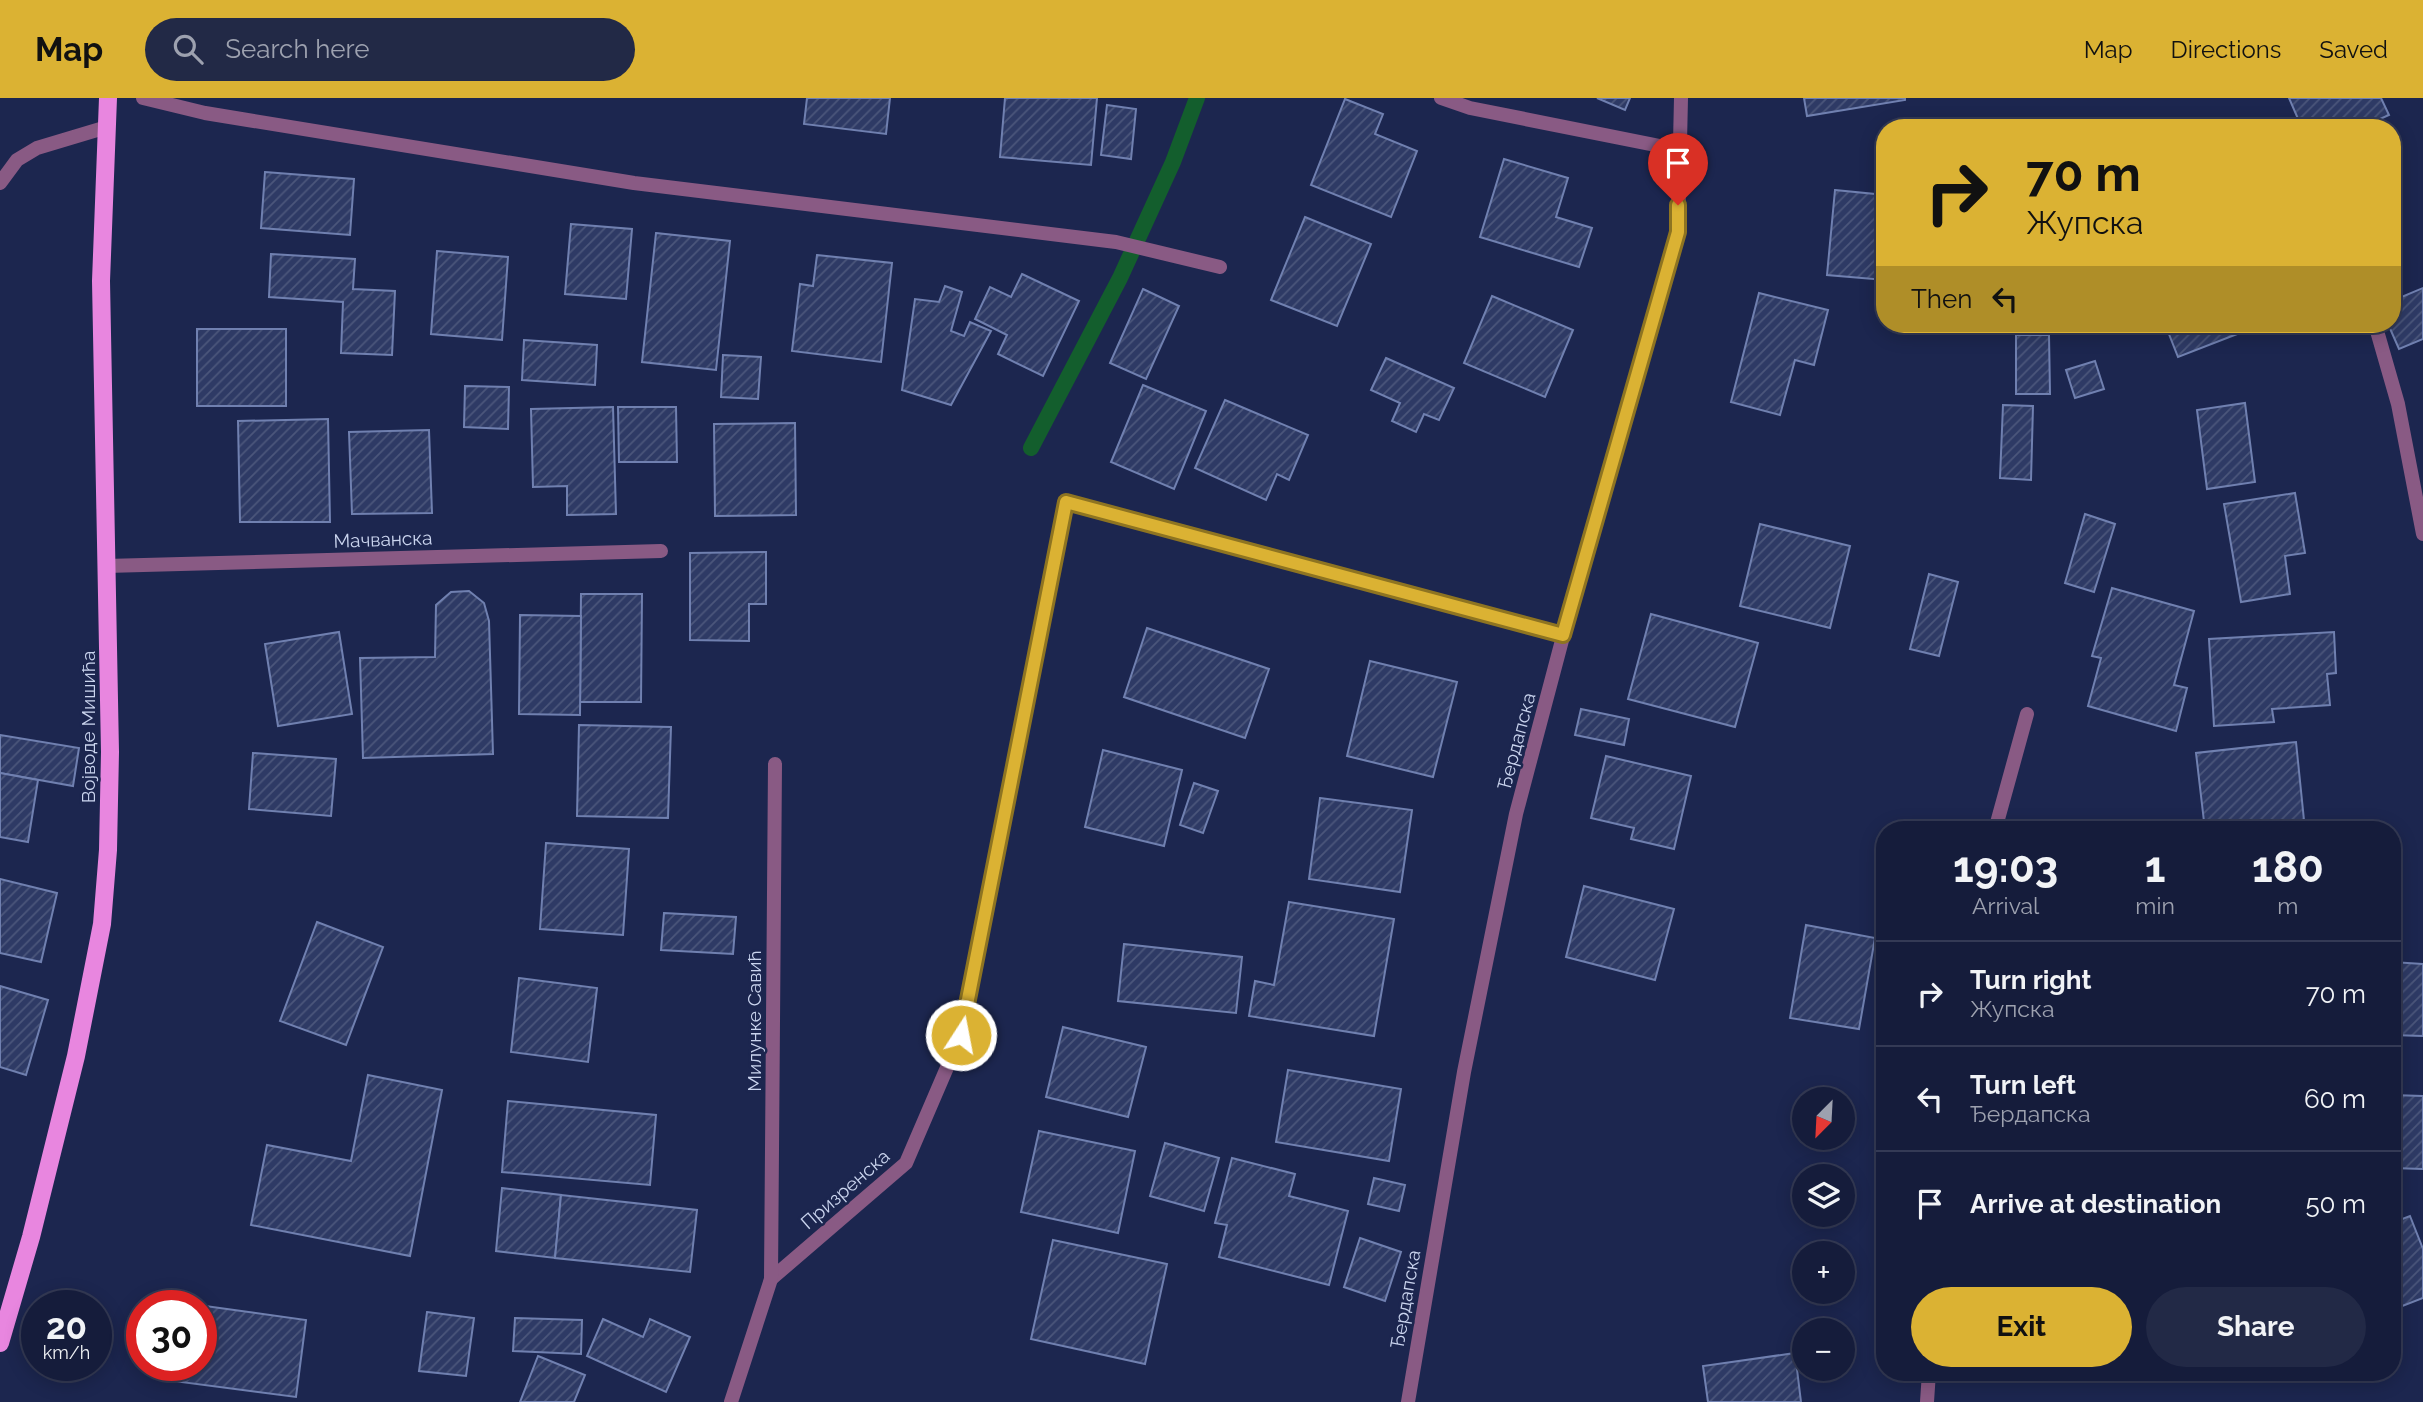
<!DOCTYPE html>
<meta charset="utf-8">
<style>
:root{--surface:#151c3b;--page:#222946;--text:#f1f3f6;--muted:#9da1af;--line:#343a55;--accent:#dbb233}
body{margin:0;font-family:Raleway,sans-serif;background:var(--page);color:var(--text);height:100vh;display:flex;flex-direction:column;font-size:26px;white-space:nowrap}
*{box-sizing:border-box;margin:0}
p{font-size:23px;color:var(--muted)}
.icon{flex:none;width:38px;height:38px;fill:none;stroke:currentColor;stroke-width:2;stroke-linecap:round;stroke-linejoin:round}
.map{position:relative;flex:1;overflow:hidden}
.side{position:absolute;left:1876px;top:723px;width:525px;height:560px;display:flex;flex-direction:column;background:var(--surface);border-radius:28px;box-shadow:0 4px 18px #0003,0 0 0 2px var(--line)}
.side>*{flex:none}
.top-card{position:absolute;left:1876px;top:21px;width:525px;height:214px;border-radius:28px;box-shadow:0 4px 18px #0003,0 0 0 2px var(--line);background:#dbb233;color:#111;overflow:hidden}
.needle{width:46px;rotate:204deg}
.controls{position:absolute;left:1792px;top:989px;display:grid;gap:14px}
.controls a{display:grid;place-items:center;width:63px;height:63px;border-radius:50%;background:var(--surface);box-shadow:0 4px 18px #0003,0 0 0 2px var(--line);font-size:35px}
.speed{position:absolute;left:21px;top:1192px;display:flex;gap:14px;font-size:35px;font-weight:700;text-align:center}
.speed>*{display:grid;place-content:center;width:91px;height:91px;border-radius:50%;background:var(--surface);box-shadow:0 4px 18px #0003,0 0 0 2px var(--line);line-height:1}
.speed small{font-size:18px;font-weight:400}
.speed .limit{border:10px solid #d22;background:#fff;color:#111}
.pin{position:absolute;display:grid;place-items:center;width:60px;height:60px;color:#fff;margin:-72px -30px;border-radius:50% 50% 50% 0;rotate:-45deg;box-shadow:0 0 7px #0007}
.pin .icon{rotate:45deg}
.me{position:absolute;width:77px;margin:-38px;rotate:11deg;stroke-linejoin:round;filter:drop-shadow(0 0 5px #0008)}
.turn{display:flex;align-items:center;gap:24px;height:147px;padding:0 35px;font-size:32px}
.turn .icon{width:91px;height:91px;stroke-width:2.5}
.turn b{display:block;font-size:49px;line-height:60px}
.then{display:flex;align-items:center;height:66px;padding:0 35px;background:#0003;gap:14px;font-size:26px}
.eta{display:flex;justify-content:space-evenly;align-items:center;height:119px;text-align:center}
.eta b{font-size:42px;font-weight:700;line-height:49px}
.cta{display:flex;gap:14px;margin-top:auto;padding:14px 35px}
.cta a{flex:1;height:80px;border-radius:42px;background:var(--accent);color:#111;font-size:28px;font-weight:700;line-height:80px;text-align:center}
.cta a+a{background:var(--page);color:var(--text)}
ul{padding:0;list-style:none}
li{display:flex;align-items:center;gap:21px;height:105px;padding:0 35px;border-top:2px solid var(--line)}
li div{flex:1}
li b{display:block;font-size:26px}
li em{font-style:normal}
header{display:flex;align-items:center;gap:42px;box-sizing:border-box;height:98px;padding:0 35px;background:var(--accent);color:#111}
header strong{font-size:33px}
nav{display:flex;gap:38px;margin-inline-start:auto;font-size:24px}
.search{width:490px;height:63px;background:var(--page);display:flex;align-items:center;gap:18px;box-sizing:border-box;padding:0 24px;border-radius:38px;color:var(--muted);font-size:26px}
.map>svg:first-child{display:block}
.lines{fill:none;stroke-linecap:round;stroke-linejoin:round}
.stream{stroke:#135e2d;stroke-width:16}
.building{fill:url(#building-hatch);stroke:#7080b0;stroke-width:2}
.minor{stroke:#895a84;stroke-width:14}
.primary{stroke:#e886df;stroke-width:18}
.route-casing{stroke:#8e7421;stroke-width:18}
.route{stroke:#dbb233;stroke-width:12}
.labels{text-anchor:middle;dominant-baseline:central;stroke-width:5;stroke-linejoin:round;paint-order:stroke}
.street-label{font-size:19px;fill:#cad4ee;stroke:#1c264f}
</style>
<header>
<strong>Map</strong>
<div class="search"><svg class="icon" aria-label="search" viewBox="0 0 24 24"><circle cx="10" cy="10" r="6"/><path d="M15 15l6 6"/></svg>Search here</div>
<nav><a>Map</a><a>Directions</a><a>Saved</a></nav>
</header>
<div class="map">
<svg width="2423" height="1304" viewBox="0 0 2423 1304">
<defs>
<pattern id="building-hatch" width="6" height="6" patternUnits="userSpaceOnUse" patternTransform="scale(1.75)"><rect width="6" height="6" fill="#2e3a65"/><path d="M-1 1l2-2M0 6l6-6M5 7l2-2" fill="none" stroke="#4b567b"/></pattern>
</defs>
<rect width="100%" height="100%" fill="#1c264f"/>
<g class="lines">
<polyline class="stream" points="1031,350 1120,180 1173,64 1197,0"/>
</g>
<g class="building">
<polygon points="807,0 890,0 886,36 804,26"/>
<polygon points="1005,0 1097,0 1091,67 1000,59"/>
<polygon points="1597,0 1630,0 1625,12"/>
<polygon points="1804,0 1905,0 1905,2 1807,18"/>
<polygon points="2289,0 2381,0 2389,17 2360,30 2302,30"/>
<polygon points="1345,1 1383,16 1375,36 1417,53 1391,119 1311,87"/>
<polygon points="1107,7 1136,11 1131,61 1101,57"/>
<polygon points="1504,61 1568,80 1556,119 1592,130 1579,169 1480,139"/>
<polygon points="265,74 354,81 350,137 261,130"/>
<polygon points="1835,92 1885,97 1885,182 1827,177"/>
<polygon points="1305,119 1371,146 1337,228 1271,202"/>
<polygon points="571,126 632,131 626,201 565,196"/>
<polygon points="656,135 730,143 716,272 642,264"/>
<polygon points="437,153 508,159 502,242 431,236"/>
<polygon points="271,156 355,161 353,191 395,193 392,257 341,255 343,204 269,199"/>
<polygon points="817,157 892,165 881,264 792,253 800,186 813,188"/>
<polygon points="1022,176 1079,203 1043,278 998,256 1007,237 975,221 990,189 1011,199"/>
<polygon points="945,188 962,194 951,233 964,238 970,224 991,233 951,307 902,292 915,201 939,204"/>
<polygon points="2423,190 2423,241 2399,251 2388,226 2392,226 2392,203"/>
<polygon points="1143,191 1179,208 1146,281 1110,265"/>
<polygon points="1759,195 1828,212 1814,267 1795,262 1780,317 1731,304"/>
<polygon points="1492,198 1573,232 1545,299 1464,265"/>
<polygon points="2165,226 2263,226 2178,259"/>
<rect x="197" y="231" width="89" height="77"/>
<polygon points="2016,237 2049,237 2050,296 2016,296"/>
<polygon points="524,242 597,247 595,287 522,282"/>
<polygon points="723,257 761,259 758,301 721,299"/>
<polygon points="1386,260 1454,290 1439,322 1424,316 1416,334 1392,323 1400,305 1371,292"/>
<polygon points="2095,263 2104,291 2075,300 2066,272"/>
<polygon points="1143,287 1206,313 1174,391 1111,364"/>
<polygon points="465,288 509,289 508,331 464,329"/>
<polygon points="1225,302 1308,337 1289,382 1277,376 1266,402 1195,370"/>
<polygon points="2245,305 2255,384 2207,391 2197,312"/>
<polygon points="2003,307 2033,308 2031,382 2000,380"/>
<polygon points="613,309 616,416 567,417 567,388 533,389 531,311"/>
<polygon points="618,309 676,309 677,364 619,364"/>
<polygon points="328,321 330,424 240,424 238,323"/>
<polygon points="795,325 796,417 715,418 714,326"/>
<polygon points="429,332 432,415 352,416 349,334"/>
<polygon points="2295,395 2305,455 2285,458 2290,496 2241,504 2224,406"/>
<polygon points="2085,416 2115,426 2094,494 2065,485"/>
<polygon points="1760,426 1850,448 1830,530 1740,508"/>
<polygon points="766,454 766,506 749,506 749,543 690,542 690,455"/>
<polygon points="1929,476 1958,484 1939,558 1910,551"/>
<polygon points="2112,490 2194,513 2174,587 2187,590 2176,633 2088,608 2101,560 2092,558"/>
<polygon points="469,493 484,505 489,523 493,656 363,660 360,560 435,559 436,507 451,494"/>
<polygon points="581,496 642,496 641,604 580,604"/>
<polygon points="1651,516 1758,545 1735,629 1628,601"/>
<polygon points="520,517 581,518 580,617 519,616"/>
<polygon points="1147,530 1269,571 1245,640 1124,599"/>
<polygon points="339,534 352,616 278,628 265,546"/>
<polygon points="2334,534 2336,575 2327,576 2330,607 2272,611 2274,624 2214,628 2209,541"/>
<polygon points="1370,563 1457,584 1433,679 1347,658"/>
<polygon points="1581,611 1629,621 1624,647 1575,637"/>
<polygon points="579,627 671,629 668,720 577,718"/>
<polygon points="0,637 79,650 73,688 0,675"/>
<polygon points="2296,644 2305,732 2205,732 2196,655"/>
<polygon points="1103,652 1182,672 1164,748 1085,729"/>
<polygon points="253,655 336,661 331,718 249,711"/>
<polygon points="1606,658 1691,678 1674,751 1631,741 1634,730 1591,720"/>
<polygon points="0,675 38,682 28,744 0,739"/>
<polygon points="1194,685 1218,693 1203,735 1180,727"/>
<polygon points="1320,700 1412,712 1400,794 1309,781"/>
<polygon points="546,745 629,751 623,837 540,831"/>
<polygon points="0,781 57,795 41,864 0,855"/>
<polygon points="1584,788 1674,811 1655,882 1566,859"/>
<polygon points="1289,804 1394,821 1374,938 1249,918 1255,883 1274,887"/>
<polygon points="664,815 736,819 733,856 661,852"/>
<polygon points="317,824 383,849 346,947 280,923"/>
<polygon points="1806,827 1875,840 1859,931 1790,920"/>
<polygon points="1124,846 1242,859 1236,915 1118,903"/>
<polygon points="2392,864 2423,866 2423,938 2392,937"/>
<polygon points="519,880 597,890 588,964 511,954"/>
<polygon points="0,888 48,902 26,977 0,969"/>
<polygon points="1063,929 1146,949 1128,1019 1046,999"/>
<polygon points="1288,972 1401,991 1389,1063 1276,1044"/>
<polygon points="368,977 442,992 410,1158 251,1127 267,1047 351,1063"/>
<polygon points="2392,997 2423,998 2423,1071 2392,1070"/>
<polygon points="508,1003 656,1017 650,1087 502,1074"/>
<polygon points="1039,1033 1135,1053 1118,1135 1021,1114"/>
<polygon points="1165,1045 1219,1060 1204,1113 1150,1098"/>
<polygon points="1232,1060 1295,1076 1289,1098 1348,1113 1329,1187 1219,1159 1227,1127 1215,1125"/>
<polygon points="1374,1080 1405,1087 1399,1113 1368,1106"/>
<polygon points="502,1090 561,1097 555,1160 496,1153"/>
<polygon points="561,1097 697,1112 690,1174 555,1160"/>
<polygon points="2410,1118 2423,1151 2423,1200 2392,1212 2392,1125"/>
<polygon points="1360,1140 1401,1154 1385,1203 1344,1189"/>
<polygon points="1053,1142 1167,1166 1145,1266 1031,1241"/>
<polygon points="169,1203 306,1222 296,1299 158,1281 160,1267 201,1267 201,1208 168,1208"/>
<polygon points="427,1214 474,1220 466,1278 419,1273"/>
<polygon points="515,1220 582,1222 581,1256 513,1253"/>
<polygon points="603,1221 643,1239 650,1221 690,1239 666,1294 587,1258"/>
<polygon points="1795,1255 1801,1304 1708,1304 1703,1268"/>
<polygon points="538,1258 585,1277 574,1304 520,1304"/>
</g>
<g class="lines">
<g class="minor">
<polyline points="143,0 205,15 634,85 1116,144 1220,169"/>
<polyline points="1441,0 1470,10 1680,52"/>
<polyline points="0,85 17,62 37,50 107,29"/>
<polyline points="2375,226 2398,306 2423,436"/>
<polyline points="106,468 661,453"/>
<polyline points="1995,732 2027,616"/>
<polyline points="771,1181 906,1065 961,937 1066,404 1563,537"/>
<polyline points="731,1304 771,1181 775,666"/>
<polyline points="1408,1304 1464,974 1516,716 1587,448 1678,134 1681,0"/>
<polyline points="1927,1304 1929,1274"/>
</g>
<polyline class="primary" points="0,1245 31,1139 76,958 102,826 108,752 110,654 101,183 108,0"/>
</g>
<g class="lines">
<g class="route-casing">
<polyline id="route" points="961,937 1066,404 1563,537 1678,134 1678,107"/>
</g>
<use href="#route" class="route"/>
</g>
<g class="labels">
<g class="street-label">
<text transform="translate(383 441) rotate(-2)">Мачванска</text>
<text transform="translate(88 629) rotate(-90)">Војводе Мишића</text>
<text transform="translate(1516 643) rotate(-75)">Ђердапска</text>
<text transform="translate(754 923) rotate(-90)">Милунке Савић</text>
<text transform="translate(845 1091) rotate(-41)">Призренска</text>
<text transform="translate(1405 1201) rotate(-80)">Ђердапска</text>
</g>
</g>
</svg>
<div class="controls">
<a><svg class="needle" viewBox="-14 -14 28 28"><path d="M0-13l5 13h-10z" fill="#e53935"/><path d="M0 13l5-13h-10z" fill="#9da1af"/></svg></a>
<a><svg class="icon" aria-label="layers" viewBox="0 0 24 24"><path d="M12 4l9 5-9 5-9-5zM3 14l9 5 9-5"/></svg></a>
<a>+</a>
<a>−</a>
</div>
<div class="speed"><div>20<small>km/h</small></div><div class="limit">30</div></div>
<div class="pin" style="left:1678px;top:107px;background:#d93025"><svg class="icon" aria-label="arrive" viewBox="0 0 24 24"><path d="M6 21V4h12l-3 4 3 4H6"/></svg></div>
<svg class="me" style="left:961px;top:937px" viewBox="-20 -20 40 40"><circle r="17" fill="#dbb233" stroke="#fff" stroke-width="3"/><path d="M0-11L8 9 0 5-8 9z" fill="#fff"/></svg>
<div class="top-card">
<div class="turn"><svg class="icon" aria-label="right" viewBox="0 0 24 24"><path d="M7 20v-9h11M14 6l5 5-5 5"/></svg><div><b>70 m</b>Жупска</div></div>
<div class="then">Then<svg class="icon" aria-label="left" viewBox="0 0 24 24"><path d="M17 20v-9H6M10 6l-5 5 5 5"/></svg></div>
</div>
<section class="side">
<div class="eta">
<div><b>19:03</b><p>Arrival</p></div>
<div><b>1</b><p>min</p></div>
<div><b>180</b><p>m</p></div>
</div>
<ul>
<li><svg class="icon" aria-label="right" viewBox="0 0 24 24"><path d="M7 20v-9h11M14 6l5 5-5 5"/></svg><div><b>Turn right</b><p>Жупска</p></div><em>70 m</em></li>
<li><svg class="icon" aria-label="left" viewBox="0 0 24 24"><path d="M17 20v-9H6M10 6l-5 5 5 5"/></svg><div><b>Turn left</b><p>Ђердапска</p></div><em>60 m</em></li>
<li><svg class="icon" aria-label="arrive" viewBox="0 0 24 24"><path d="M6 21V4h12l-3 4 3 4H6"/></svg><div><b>Arrive at destination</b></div><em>50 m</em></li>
</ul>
<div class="cta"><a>Exit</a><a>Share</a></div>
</section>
</div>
